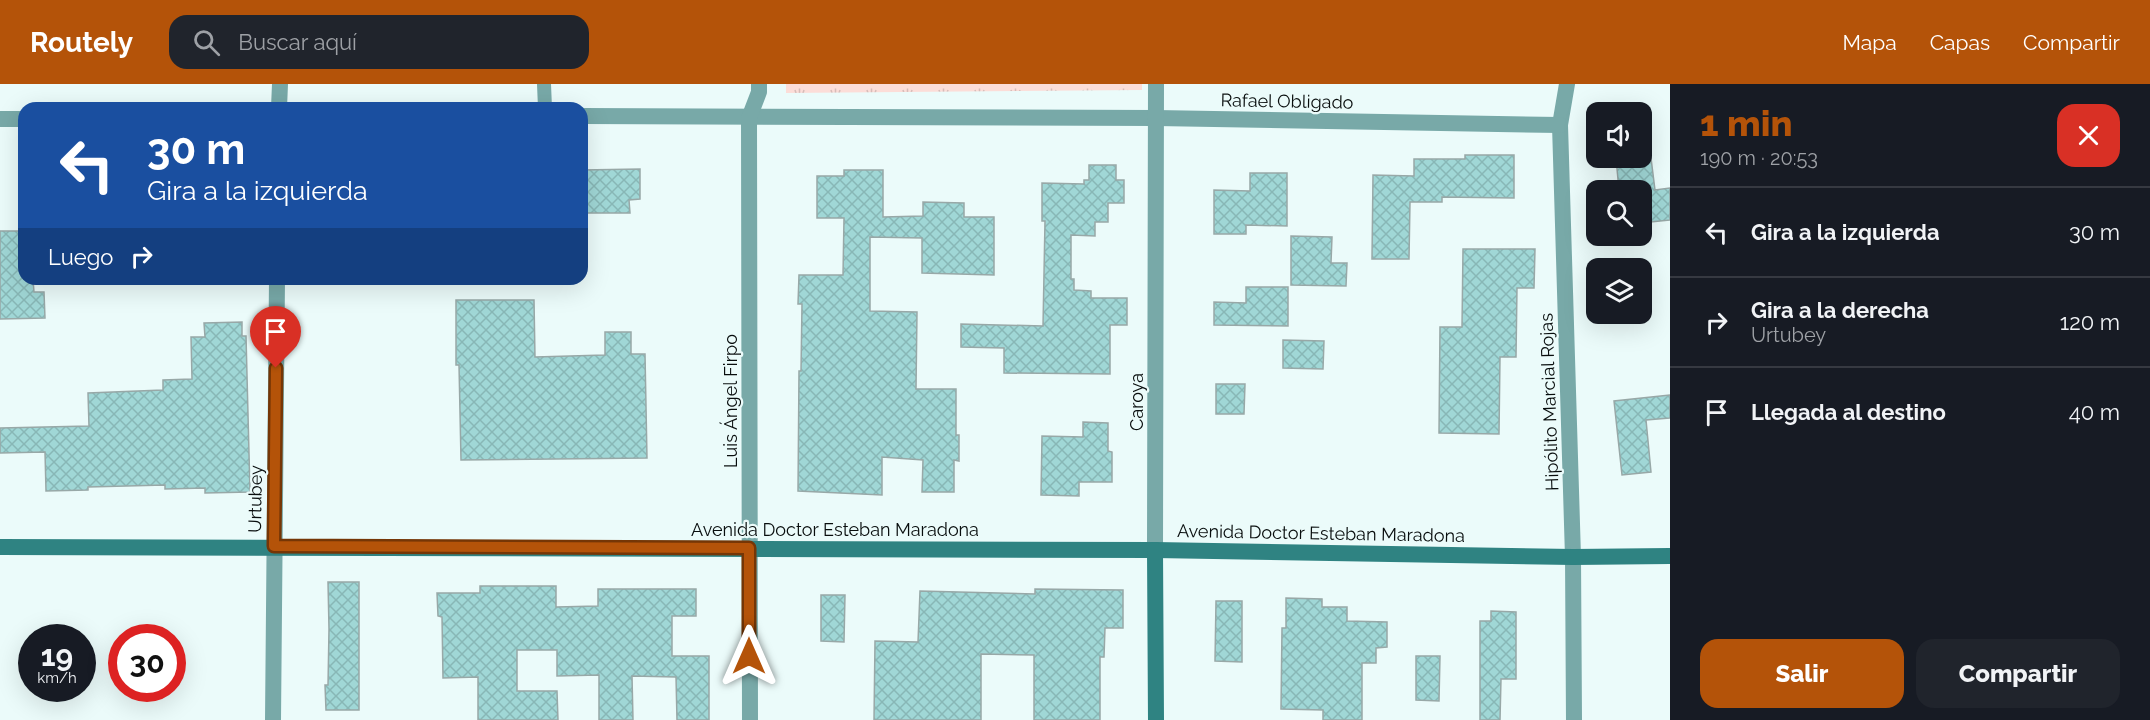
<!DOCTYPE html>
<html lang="es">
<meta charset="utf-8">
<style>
:root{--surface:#171b24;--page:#20242c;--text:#f1f3f6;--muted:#9ea1a6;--line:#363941;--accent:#b45309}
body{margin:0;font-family:Raleway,sans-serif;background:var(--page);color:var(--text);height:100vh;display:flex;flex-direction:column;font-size:22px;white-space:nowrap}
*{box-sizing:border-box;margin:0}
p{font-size:20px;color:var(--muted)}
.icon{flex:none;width:33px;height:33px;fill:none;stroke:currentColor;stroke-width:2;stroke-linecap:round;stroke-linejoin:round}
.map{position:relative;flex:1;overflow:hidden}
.drawer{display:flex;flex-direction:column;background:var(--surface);width:480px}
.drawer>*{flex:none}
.top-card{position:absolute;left:18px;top:18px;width:570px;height:183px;border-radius:18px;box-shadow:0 6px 24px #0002;background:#1a4fa0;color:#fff;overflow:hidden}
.fabs{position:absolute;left:1586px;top:18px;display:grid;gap:12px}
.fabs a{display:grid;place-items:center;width:66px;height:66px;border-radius:12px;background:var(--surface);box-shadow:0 6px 24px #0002;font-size:30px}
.speed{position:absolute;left:18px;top:540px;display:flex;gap:12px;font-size:30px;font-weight:700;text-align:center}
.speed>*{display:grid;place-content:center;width:78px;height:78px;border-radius:50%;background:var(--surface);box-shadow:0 6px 24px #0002;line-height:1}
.speed small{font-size:15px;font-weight:400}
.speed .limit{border:9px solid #d22;background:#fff;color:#111}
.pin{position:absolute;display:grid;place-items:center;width:51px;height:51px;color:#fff;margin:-62px -26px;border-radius:50% 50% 50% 0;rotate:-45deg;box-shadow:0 0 6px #0007}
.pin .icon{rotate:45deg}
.me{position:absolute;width:66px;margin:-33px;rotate:0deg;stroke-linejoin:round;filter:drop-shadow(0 0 4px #0008)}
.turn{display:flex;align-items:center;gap:21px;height:126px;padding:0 30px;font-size:27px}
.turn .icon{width:78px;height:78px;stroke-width:2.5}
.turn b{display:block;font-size:42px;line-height:51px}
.then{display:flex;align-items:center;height:57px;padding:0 30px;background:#0003;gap:12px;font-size:22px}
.round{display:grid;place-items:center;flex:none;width:63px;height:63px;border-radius:18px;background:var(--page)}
.summary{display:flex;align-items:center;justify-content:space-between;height:102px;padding:0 30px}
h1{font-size:36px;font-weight:800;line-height:45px;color:var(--accent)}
.primary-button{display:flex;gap:12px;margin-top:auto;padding:12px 30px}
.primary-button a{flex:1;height:69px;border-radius:18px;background:var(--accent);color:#fff;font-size:24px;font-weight:800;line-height:69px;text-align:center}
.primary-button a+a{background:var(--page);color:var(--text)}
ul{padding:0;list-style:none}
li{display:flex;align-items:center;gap:18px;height:90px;padding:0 30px;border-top:2px solid var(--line)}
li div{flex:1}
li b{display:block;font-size:22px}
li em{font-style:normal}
header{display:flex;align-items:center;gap:36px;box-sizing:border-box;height:84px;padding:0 30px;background:var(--accent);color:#fff}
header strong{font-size:28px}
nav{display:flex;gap:33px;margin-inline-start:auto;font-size:21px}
.search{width:420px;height:54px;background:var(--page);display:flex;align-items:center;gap:15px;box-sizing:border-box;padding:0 21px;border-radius:18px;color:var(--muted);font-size:22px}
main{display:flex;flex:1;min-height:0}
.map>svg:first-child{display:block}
.park{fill:url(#park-tufts)}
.building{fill:url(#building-cross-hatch);stroke:#98a8a7;stroke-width:1.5}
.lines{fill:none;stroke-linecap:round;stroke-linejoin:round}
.service{stroke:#78a9a8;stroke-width:14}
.minor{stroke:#78a9a8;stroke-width:16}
.secondary{stroke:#2f8382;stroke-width:16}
.route-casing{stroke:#753606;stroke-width:15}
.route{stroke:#b45309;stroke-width:10}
.labels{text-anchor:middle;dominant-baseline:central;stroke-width:4.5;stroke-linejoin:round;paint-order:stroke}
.street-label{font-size:18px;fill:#080d0d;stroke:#ebfbfa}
</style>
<header>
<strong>Routely</strong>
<div class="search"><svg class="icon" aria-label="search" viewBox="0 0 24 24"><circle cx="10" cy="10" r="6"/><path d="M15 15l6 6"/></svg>Buscar aquí</div>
<nav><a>Mapa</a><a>Capas</a><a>Compartir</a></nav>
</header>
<main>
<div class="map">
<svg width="1670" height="636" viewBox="0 0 1670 636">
<defs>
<pattern id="park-tufts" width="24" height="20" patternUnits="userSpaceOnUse" patternTransform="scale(1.5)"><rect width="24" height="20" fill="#fcddd8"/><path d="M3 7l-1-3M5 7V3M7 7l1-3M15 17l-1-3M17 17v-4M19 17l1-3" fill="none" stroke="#d6bcb8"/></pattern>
<pattern id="building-cross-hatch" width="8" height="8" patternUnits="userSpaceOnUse" patternTransform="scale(1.5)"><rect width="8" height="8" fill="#a0d7d6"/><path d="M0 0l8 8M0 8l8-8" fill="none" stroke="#88b7b6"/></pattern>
</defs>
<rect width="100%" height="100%" fill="#ebfbfa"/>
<polygon class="park" points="786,0 1142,0 1142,6 786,9"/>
<g class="building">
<polygon points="1465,71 1514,71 1514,114 1442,113 1442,118 1410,118 1409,175 1372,175 1373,91 1414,92 1414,75 1465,75"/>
<polygon points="1616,74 1651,74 1655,106 1670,104 1670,136 1641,139 1641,107 1650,106 1619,106"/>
<polygon points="1089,81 1116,81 1116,96 1124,96 1124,119 1108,119 1108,138 1095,138 1095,152 1071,151 1071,195 1074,195 1074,206 1091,207 1091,214 1127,214 1127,241 1110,241 1110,290 1004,289 1004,264 961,263 961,240 1043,242 1045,137 1042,137 1042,99 1084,100 1084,96 1089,96"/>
<polygon points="640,85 640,115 629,116 630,129 582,129 582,86"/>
<polygon points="844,86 883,86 883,133 923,132 923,118 964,119 964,133 994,133 994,191 922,189 922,154 870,153 870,227 917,228 916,305 956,305 956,351 959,351 959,377 954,376 954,408 922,408 923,376 882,373 882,411 798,407 799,287 801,287 802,220 798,220 799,191 843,191 844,134 817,134 817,92 844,92"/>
<polygon points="1250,89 1287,89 1287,142 1246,141 1246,150 1214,150 1214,106 1250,107"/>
<polygon points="0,147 24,147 24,195 33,195 34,208 44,208 45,234 0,235"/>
<polygon points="1291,152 1332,153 1331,179 1347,179 1346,202 1291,201"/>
<polygon points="1463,165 1535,165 1534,204 1517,204 1516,273 1500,273 1499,350 1439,349 1440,243 1462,243"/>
<polygon points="1246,203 1288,203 1288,242 1214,241 1214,218 1246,219"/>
<polygon points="456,216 534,216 535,273 605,271 605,248 631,248 631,270 645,270 647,374 461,376 459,281 456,281"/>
<polygon points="242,238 242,252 246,252 250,408 205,409 205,404 165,405 165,401 88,403 88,406 46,407 45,368 0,369 0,344 89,342 88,309 163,306 163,296 192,295 191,253 205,253 204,239"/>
<polygon points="1283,256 1324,257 1323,285 1283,284"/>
<polygon points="1216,300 1245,300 1244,330 1216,330"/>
<polygon points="1670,311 1670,334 1646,336 1651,388 1622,391 1614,317"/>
<polygon points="1083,338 1108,339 1108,367 1112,368 1112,398 1079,398 1079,412 1041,411 1042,352 1083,353"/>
<polygon points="328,498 359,498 359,626 326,626 325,601 328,601 329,545"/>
<polygon points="480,502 556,502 556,523 598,522 598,505 696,505 696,532 672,532 672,572 709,572 709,636 677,636 676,593 632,592 633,636 599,636 599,591 557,592 557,566 517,566 517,607 557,607 558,636 478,636 478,593 443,594 442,533 438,532 437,509 480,509"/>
<polygon points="1035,505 1123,506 1123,544 1105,544 1104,573 1100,573 1100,636 1034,636 1034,571 981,570 981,636 874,636 875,557 918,558 920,507 1035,510"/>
<polygon points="821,511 845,511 844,558 821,557"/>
<polygon points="1286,514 1322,515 1322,523 1347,523 1347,537 1387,538 1387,563 1376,564 1376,579 1362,579 1362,636 1323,636 1323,626 1281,625 1282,544 1286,544"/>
<polygon points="1216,517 1242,517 1242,578 1215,577"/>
<polygon points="1491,527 1516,528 1516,595 1501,595 1500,636 1480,636 1480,537 1491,537"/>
<polygon points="1416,572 1440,572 1439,617 1416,616"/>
</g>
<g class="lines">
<polyline class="service" points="544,0 545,24"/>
<g class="minor">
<polyline points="1567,0 1560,41 1573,473 1574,636"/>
<polyline points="279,24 280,0"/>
<polyline points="582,32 1156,34 1560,41"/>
<polyline points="0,35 24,35"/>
<polyline points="1155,466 1156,0"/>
<polyline points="273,636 277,195"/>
<polyline points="750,636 749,34 759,8 759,0"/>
</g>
<g class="secondary">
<polyline points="0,463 1155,466 1573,473 1670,472"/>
<polyline points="1155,466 1156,636"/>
</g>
</g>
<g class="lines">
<g class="route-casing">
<polyline id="route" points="276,284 274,462 749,464 749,572"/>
</g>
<use href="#route" class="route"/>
</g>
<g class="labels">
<g class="street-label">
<text transform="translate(1287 17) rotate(1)">Rafael Obligado</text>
<text transform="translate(730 317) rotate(-90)">Luis Ángel Firpo</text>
<text transform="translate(1136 318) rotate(-90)">Caroya</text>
<text transform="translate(1549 318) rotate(-92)">Hipólito Marcial Rojas</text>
<text transform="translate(255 415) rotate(-89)">Urtubey</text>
<text x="835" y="445">Avenida Doctor Esteban Maradona</text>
<text transform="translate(1321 449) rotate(1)">Avenida Doctor Esteban Maradona</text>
</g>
</g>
</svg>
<div class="fabs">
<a><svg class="icon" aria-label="sound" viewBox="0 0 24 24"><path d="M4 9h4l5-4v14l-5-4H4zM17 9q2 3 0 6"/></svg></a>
<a><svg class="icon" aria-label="search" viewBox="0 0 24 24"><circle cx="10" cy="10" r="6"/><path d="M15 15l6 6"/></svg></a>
<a><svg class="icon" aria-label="layers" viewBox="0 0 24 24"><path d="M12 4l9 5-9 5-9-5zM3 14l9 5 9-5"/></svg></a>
</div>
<div class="speed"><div>19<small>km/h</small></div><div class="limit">30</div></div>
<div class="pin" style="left:276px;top:284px;background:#d93025"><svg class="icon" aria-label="arrive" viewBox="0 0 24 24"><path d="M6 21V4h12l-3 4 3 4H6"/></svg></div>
<svg class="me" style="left:749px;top:572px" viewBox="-20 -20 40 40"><path d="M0-17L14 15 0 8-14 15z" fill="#b45309" stroke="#fff" stroke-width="4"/></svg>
<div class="top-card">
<div class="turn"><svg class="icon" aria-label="left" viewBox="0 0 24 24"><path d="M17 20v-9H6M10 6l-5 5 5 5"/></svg><div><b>30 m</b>Gira a la izquierda</div></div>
<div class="then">Luego<svg class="icon" aria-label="right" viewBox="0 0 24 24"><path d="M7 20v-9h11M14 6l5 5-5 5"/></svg></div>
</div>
</div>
<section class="drawer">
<div class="summary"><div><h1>1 min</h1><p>190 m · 20:53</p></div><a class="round" style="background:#d93025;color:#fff"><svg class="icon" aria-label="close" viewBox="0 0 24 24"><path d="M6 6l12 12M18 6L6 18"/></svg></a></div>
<ul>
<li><svg class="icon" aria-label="left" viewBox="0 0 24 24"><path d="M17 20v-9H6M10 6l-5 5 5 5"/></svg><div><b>Gira a la izquierda</b></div><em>30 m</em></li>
<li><svg class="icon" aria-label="right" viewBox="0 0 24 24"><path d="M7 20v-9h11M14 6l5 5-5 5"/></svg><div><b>Gira a la derecha</b><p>Urtubey</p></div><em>120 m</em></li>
<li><svg class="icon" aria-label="arrive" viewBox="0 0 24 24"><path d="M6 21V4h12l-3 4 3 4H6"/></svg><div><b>Llegada al destino</b></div><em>40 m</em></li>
</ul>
<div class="primary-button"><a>Salir</a><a>Compartir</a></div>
</section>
</main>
